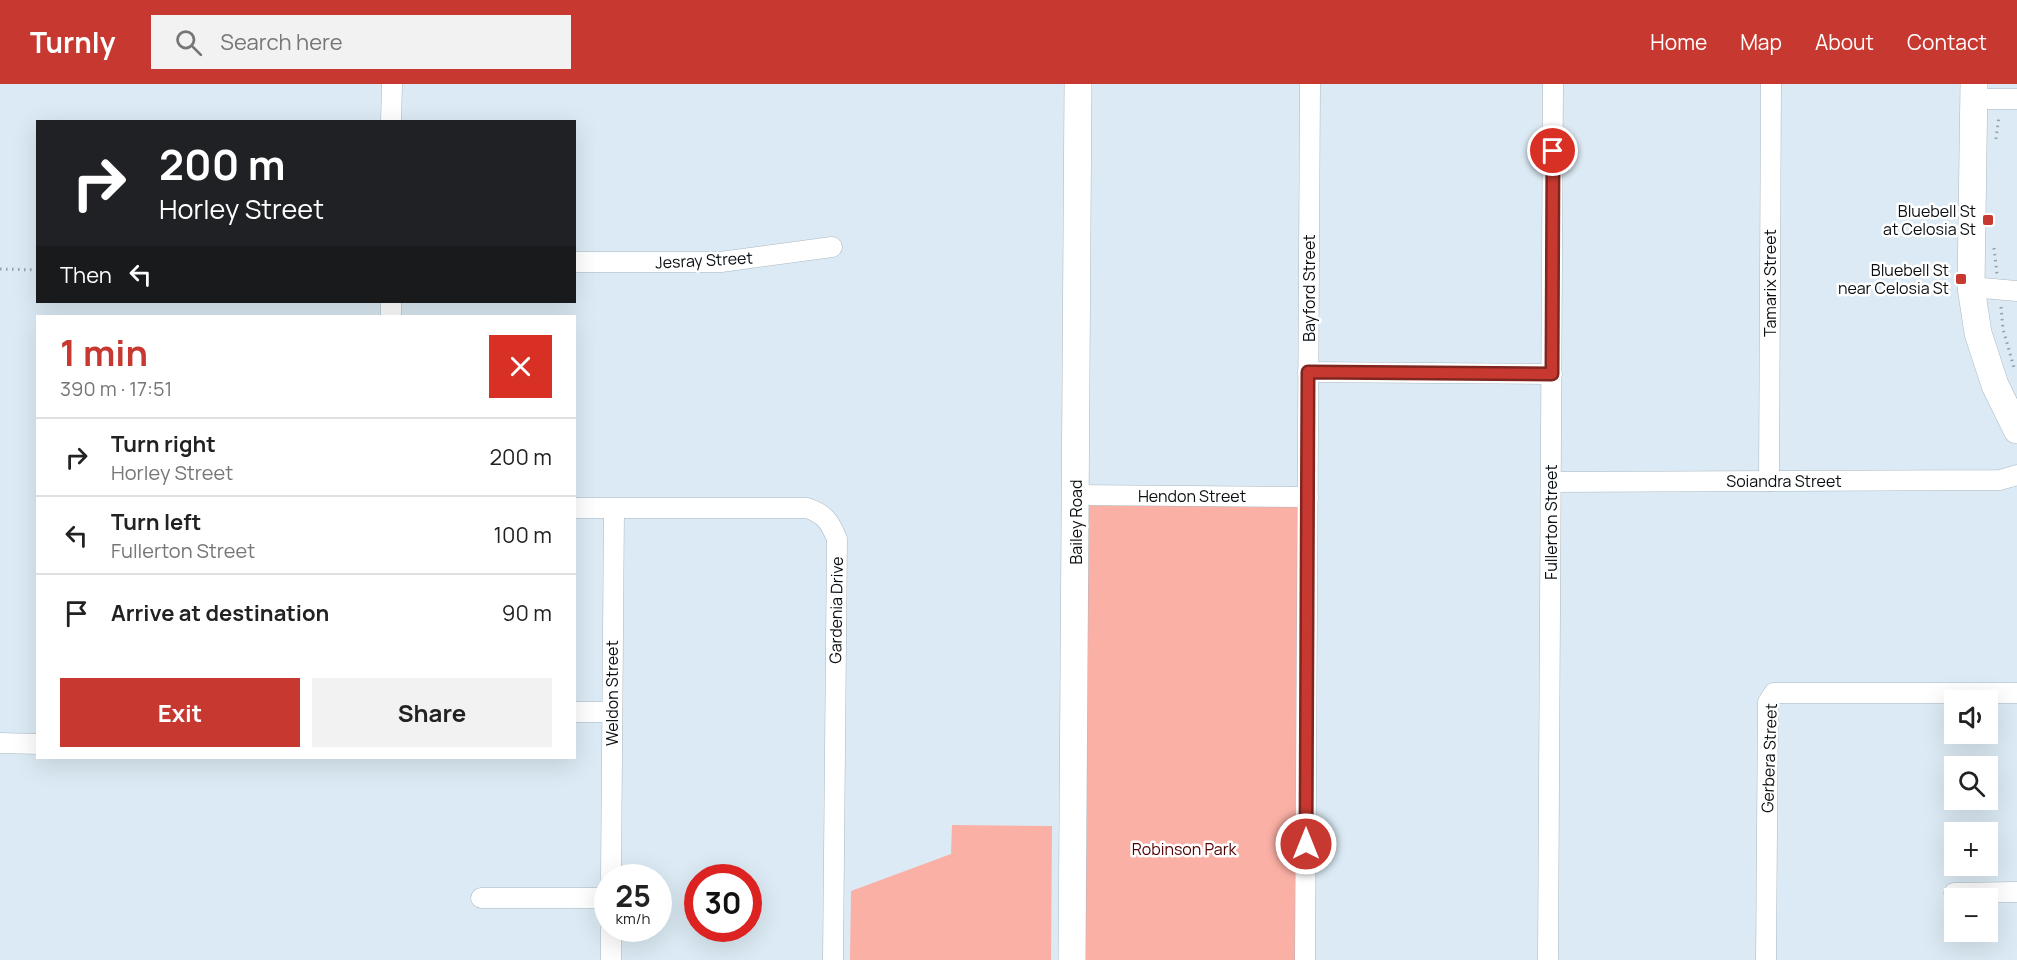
<!DOCTYPE html>
<meta charset="utf-8">
<style>
:root{--surface:#fff;--page:#f2f2f2;--text:#222;--muted:#767676;--line:#e0e0e0;--accent:#c73930}
body{margin:0;font-family:Manrope,sans-serif;background:var(--page);color:var(--text);height:100vh;display:flex;flex-direction:column;font-size:22px;white-space:nowrap}
*{box-sizing:border-box;margin:0}
p{font-size:20px;color:var(--muted)}
.icon{flex:none;width:33px;height:33px;fill:none;stroke:currentColor;stroke-width:2;stroke-linecap:round;stroke-linejoin:round}
.map{position:relative;flex:1;overflow:hidden}
.details{position:absolute;left:36px;top:231px;width:540px;height:444px;display:flex;flex-direction:column;background:var(--surface);border-radius:0px;box-shadow:0 6px 24px #0002}
.details>*{flex:none}
.banner{position:absolute;left:36px;top:36px;width:540px;height:183px;border-radius:0px;box-shadow:0 6px 24px #0002;background:#202124;color:#fff;overflow:hidden}
.buttons{position:absolute;left:1944px;top:606px;display:grid;gap:12px}
.buttons a{display:grid;place-items:center;width:54px;height:54px;border-radius:0px;background:var(--surface);box-shadow:0 6px 24px #0002;font-size:30px}
.speed{position:absolute;left:594px;top:780px;display:flex;gap:12px;font-size:30px;font-weight:700;text-align:center}
.speed>*{display:grid;place-content:center;width:78px;height:78px;border-radius:50%;background:var(--surface);box-shadow:0 6px 24px #0002;line-height:1}
.speed small{font-size:15px;font-weight:400}
.speed .limit{border:9px solid #d22;background:#fff;color:#111}
.pin{position:absolute;display:grid;place-items:center;width:51px;height:51px;color:#fff;margin:-26px;border:3px solid #fff;border-radius:50%;box-shadow:0 2px 6px #0007}
.me{position:absolute;width:66px;margin:-33px;rotate:0deg;stroke-linejoin:round;filter:drop-shadow(0 0 4px #0008)}
.turn{display:flex;align-items:center;gap:21px;height:126px;padding:0 24px;font-size:27px}
.turn .icon{width:78px;height:78px;stroke-width:2.5}
.turn b{display:block;font-size:42px;line-height:51px}
.then{display:flex;align-items:center;height:57px;padding:0 24px;background:#0003;gap:12px;font-size:22px}
.round{display:grid;place-items:center;flex:none;width:63px;height:63px;border-radius:0px;background:var(--page)}
.overview{display:flex;align-items:center;justify-content:space-between;height:102px;padding:0 24px}
h1{font-size:36px;font-weight:700;line-height:45px;color:var(--accent)}
.cta{display:flex;gap:12px;margin-top:auto;padding:12px 24px}
.cta a{flex:1;height:69px;border-radius:0px;background:var(--accent);color:#fff;font-size:24px;font-weight:700;line-height:69px;text-align:center}
.cta a+a{background:var(--page);color:var(--text)}
ul{padding:0;list-style:none}
li{display:flex;align-items:center;gap:18px;height:78px;padding:0 24px;border-top:2px solid var(--line)}
li div{flex:1}
li b{display:block;font-size:22px}
li em{font-style:normal}
header{display:flex;align-items:center;gap:36px;box-sizing:border-box;height:84px;padding:0 30px;background:var(--accent);color:#fff}
header strong{font-size:28px}
nav{display:flex;gap:33px;margin-inline-start:auto;font-size:21px}
.search{width:420px;height:54px;background:var(--page);display:flex;align-items:center;gap:15px;box-sizing:border-box;padding:0 21px;border-radius:0px;color:var(--muted);font-size:22px}
.map>svg:first-child{display:block}
.green{fill:#fbb0a5}
.lines{fill:none;stroke-linecap:round;stroke-linejoin:round}
.street-casing{stroke:#aab8c1;stroke-width:21}
.secondary-casing{stroke:#aab8c1;stroke-width:28}
.path{stroke:#949fa7;stroke-width:3;stroke-dasharray:1.5 4.5;stroke-linecap:butt}
.street{stroke:#fff;stroke-width:20}
.secondary{stroke:#fff;stroke-width:27}
.route-casing{stroke:#81251f;stroke-width:15}
.route{stroke:#c73930;stroke-width:10}
.poi-dot{fill:#c73930;stroke:#fff;stroke-width:2}
.labels{text-anchor:middle;dominant-baseline:central;stroke-width:5;stroke-linejoin:round;paint-order:stroke}
.poi-label{font-size:16px;fill:#090e11;stroke:#fff;text-anchor:end}
.street-label{font-size:16px;fill:#090e11;stroke:#fff}
.park-label{font-size:16px;fill:#540001;stroke:#fff}
</style>
<header>
<strong>Turnly</strong>
<div class="search"><svg class="icon" aria-label="search" viewBox="0 0 24 24"><circle cx="10" cy="10" r="6"/><path d="M15 15l6 6"/></svg>Search here</div>
<nav><a>Home</a><a>Map</a><a>About</a><a>Contact</a></nav>
</header>
<div class="map">
<svg width="2017" height="876" viewBox="0 0 2017 876">
<rect width="100%" height="100%" fill="#dbeaf4"/>
<g class="green">
<polygon points="1076,411 1308,413 1305,876 1072,876"/>
<polygon points="952,741 1052,742 1051,876 850,876 851,807 951,770"/>
</g>
<g class="lines">
<g class="street-casing">
<g id="street">
<polyline points="1973,15 2017,15"/>
<polyline points="391,38 392,0"/>
<polyline points="574,178 721,178 832,163"/>
<polyline points="1971,203 2017,207"/>
<polyline points="391,218 391,232"/>
<polyline points="1308,288 1552,290"/>
<polyline points="1769,397 1771,0"/>
<polyline points="1551,398 2000,396 2017,391"/>
<polyline points="1076,411 1308,413"/>
<path d="M574,424h233c18,6 23,14 30,31l-4,421"/>
<polyline points="574,628 612,628"/>
<polyline points="0,659 38,660"/>
<polyline points="611,794 614,425"/>
<polyline points="1954,809 2017,808"/>
<polyline points="481,814 608,814"/>
<polyline points="611,876 611,844"/>
<polyline points="1305,876 1310,0"/>
<polyline points="1548,876 1553,0"/>
<polyline points="1766,876 1768,618 1774,609 2017,609"/>
</g>
</g>
<g class="secondary-casing">
<g id="secondary">
<polyline points="1974,0 1971,203 1978,249 1995,301 2017,346"/>
<polyline points="1072,876 1078,0"/>
</g>
</g>
<g class="path">
<polyline points="1996,55 1999,32"/>
<polyline points="1994,164 1997,190"/>
<polyline points="0,185 38,186"/>
<polyline points="2001,223 2003,245 2015,287"/>
</g>
<use href="#street" class="street"/>
<use href="#secondary" class="secondary"/>
</g>
<g class="lines">
<g class="route-casing">
<polyline id="route" points="1306,760 1308,288 1552,290 1553,67"/>
</g>
<use href="#route" class="route"/>
</g>
<g class="poi-dot">
<rect x="1982" y="130" width="12" height="12" rx="3"/>
<rect x="1955" y="189" width="12" height="12" rx="3"/>
</g>
<g class="labels">
<g class="poi-label">
<text x="1976" y="127">Bluebell St<tspan x="1976" dy="18">at Celosia St</tspan></text>
<text x="1949" y="186">Bluebell St<tspan x="1949" dy="18">near Celosia St</tspan></text>
</g>
<g class="street-label">
<text transform="translate(704 176) rotate(-3)">Jesray Street</text>
<text transform="translate(1770 199) rotate(-90)">Tamarix Street</text>
<text transform="translate(1309 204) rotate(-90)">Bayford Street</text>
<text x="1784" y="397">Soiandra Street</text>
<text x="1192" y="412">Hendon Street</text>
<text transform="translate(1076 438) rotate(-90)">Bailey Road</text>
<text transform="translate(1551 438) rotate(-90)">Fullerton Street</text>
<text transform="translate(836 526) rotate(-89)">Gardenia Drive</text>
<text transform="translate(612 609) rotate(-90)">Weldon Street</text>
<text transform="translate(1769 674) rotate(-88)">Gerbera Street</text>
</g>
<g class="park-label">
<text x="1184" y="765">Robinson Park</text>
</g>
</g>
</svg>
<div class="buttons">
<a><svg class="icon" aria-label="sound" viewBox="0 0 24 24"><path d="M4 9h4l5-4v14l-5-4H4zM17 9q2 3 0 6"/></svg></a>
<a><svg class="icon" aria-label="search" viewBox="0 0 24 24"><circle cx="10" cy="10" r="6"/><path d="M15 15l6 6"/></svg></a>
<a>+</a>
<a>−</a>
</div>
<div class="speed"><div>25<small>km/h</small></div><div class="limit">30</div></div>
<div class="pin" style="left:1553px;top:67px;background:#d93025"><svg class="icon" aria-label="arrive" viewBox="0 0 24 24"><path d="M6 21V4h12l-3 4 3 4H6"/></svg></div>
<svg class="me" style="left:1306px;top:760px" viewBox="-20 -20 40 40"><circle r="17" fill="#c73930" stroke="#fff" stroke-width="3"/><path d="M0-11L8 9 0 5-8 9z" fill="#fff"/></svg>
<div class="banner">
<div class="turn"><svg class="icon" aria-label="right" viewBox="0 0 24 24"><path d="M7 20v-9h11M14 6l5 5-5 5"/></svg><div><b>200 m</b>Horley Street</div></div>
<div class="then">Then<svg class="icon" aria-label="left" viewBox="0 0 24 24"><path d="M17 20v-9H6M10 6l-5 5 5 5"/></svg></div>
</div>
<section class="details">
<div class="overview"><div><h1>1 min</h1><p>390 m · 17:51</p></div><a class="round" style="background:#d93025;color:#fff"><svg class="icon" aria-label="close" viewBox="0 0 24 24"><path d="M6 6l12 12M18 6L6 18"/></svg></a></div>
<ul>
<li><svg class="icon" aria-label="right" viewBox="0 0 24 24"><path d="M7 20v-9h11M14 6l5 5-5 5"/></svg><div><b>Turn right</b><p>Horley Street</p></div><em>200 m</em></li>
<li><svg class="icon" aria-label="left" viewBox="0 0 24 24"><path d="M17 20v-9H6M10 6l-5 5 5 5"/></svg><div><b>Turn left</b><p>Fullerton Street</p></div><em>100 m</em></li>
<li><svg class="icon" aria-label="arrive" viewBox="0 0 24 24"><path d="M6 21V4h12l-3 4 3 4H6"/></svg><div><b>Arrive at destination</b></div><em>90 m</em></li>
</ul>
<div class="cta"><a>Exit</a><a>Share</a></div>
</section>
</div>
